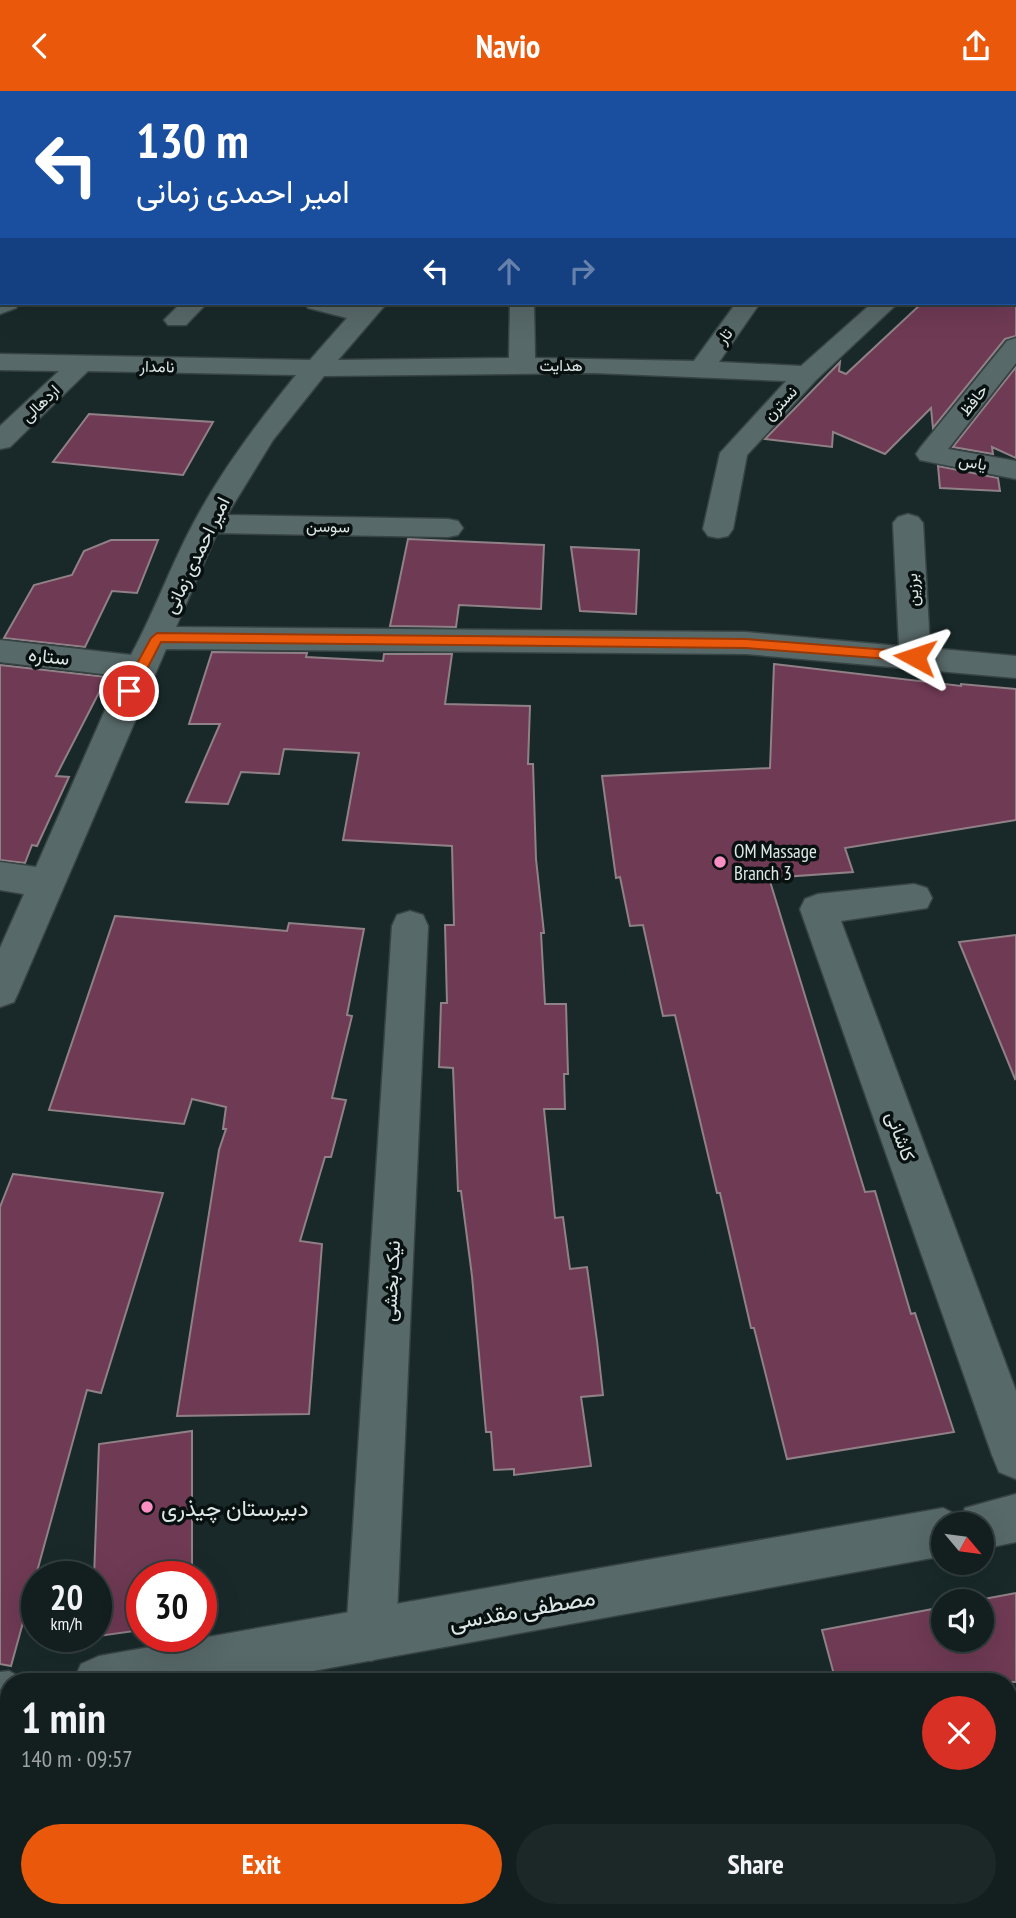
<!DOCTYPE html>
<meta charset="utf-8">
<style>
:root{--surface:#131f1f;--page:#1c2728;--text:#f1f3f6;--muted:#9da2a4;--line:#323d3d;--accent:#ea580c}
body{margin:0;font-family:"PT Sans Narrow",Vazirmatn,sans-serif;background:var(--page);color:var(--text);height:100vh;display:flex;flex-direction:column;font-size:26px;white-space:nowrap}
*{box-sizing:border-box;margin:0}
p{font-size:23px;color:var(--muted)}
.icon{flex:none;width:38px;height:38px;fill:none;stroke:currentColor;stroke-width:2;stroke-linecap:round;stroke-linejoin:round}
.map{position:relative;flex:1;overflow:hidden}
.side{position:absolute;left:0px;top:1582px;width:1017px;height:245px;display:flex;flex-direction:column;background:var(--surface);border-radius:28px 28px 0 0;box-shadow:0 7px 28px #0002,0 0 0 2px var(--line)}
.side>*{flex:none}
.top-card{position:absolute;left:0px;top:0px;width:1017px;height:214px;box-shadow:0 7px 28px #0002,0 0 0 2px var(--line);background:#1a4fa0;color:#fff;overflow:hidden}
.needle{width:46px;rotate:119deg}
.tools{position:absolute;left:931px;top:1421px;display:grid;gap:14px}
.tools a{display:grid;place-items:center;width:63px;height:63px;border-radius:50%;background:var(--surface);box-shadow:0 7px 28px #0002,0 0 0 2px var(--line);font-size:35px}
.speed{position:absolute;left:21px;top:1470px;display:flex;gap:14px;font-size:35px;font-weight:700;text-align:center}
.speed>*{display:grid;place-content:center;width:91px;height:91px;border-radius:50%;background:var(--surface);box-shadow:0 7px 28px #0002,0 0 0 2px var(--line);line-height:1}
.speed small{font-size:18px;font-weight:400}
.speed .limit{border:10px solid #d22;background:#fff;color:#111}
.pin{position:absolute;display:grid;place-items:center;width:60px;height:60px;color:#fff;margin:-30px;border:4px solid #fff;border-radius:50%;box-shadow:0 2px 7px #0007}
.me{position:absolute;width:77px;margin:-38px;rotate:275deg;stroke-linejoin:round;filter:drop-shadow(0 0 5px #0008)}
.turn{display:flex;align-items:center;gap:24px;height:147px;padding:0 21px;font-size:32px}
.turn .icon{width:91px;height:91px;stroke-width:2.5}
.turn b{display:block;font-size:49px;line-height:60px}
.lanes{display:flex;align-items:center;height:66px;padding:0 21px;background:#0003;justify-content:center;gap:35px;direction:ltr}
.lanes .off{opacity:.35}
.round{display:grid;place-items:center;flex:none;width:74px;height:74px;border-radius:37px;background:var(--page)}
.summary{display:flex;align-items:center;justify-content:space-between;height:119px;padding:0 21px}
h1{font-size:42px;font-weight:700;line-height:52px}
.button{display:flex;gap:14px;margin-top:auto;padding:14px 21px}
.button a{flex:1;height:80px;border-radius:42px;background:var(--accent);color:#fff;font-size:28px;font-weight:700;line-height:80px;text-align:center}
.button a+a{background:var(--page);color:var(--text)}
header{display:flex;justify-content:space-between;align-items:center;height:91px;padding:0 21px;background:var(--accent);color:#fff;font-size:32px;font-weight:700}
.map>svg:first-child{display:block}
.building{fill:#6f3a54;stroke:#908187;stroke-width:2}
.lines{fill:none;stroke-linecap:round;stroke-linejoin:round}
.street-casing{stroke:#384444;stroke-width:3}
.secondary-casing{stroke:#384444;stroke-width:3}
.street{fill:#586969;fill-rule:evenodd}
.secondary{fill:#586969;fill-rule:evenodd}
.route{fill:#ea580c;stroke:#983908;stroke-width:2}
.poi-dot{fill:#fb8fc4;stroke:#091010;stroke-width:2.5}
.labels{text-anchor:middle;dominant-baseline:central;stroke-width:7;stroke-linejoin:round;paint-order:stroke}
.far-street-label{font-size:16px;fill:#dde7e7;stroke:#091010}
.street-label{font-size:19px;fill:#dde7e7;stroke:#091010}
.poi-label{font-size:19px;fill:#dde7e7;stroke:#091010;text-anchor:start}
.near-poi-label{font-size:23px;fill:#dde7e7;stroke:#091010;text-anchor:start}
.near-street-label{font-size:23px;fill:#dde7e7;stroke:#091010}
</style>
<header><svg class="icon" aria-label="back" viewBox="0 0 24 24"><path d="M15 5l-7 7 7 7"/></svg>Navio<svg class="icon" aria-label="share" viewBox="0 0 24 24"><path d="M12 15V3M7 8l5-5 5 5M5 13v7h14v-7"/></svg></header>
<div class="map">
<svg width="1016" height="1827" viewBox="0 0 1016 1827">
<rect width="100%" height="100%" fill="#192929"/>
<g class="building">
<polygon points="922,212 1016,212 1016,245 1005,248 933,337 931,317 885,363 833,341 832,356 765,348 840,271 839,280 846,283"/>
<polygon points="1016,276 1016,367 992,356 993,363 953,356"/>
<polygon points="89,323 213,331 183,384 53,371"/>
<polygon points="938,375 998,387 1000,400 940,397"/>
<polygon points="408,448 544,454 541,518 459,514 456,536 390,535"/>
<polygon points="111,449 158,449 137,502 112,500 85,556 4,547 34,494 72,484 84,460"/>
<polygon points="571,456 639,459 636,523 580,520"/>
<polygon points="212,561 307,562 306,566 383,570 384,563 452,563 445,613 530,615 528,673 533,673 536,768 544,842 541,842 545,913 566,913 568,983 564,983 565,1018 544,1018 555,1127 563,1126 570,1178 587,1176 597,1250 603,1304 581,1306 591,1375 514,1384 514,1378 494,1379 491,1341 486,1341 472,1185 461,1100 458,1100 453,977 439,976 441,912 447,912 445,834 454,834 452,755 343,749 359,662 284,658 279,683 241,681 228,713 186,711 220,633 189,633"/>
<polygon points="774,573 961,595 961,593 1016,598 1016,729 845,757 853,781 769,787 865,1101 875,1100 911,1223 915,1222 954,1341 787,1368 754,1237 751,1237 720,1102 717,1102 675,924 663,925 643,834 630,835 620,786 616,787 602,685 770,677"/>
<polygon points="0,574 107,586 56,685 69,686 37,755 32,754 25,772 0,769"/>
<polygon points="115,825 287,840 289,832 364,838 347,924 352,925 332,1007 346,1009 331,1066 325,1066 300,1150 322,1153 309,1323 177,1325 219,1059 226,1038 223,1038 226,1016 192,1008 184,1033 49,1019"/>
<polygon points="1016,844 1016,987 1015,988 959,851"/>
<polygon points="13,1083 163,1102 101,1302 87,1299 11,1575 0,1573 0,1116"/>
<polygon points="192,1340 192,1486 142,1486 142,1539 91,1546 96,1545 94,1486 99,1353"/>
<polygon points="1016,1502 1016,1591 836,1591 822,1539 943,1516 943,1549 982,1549 982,1510 973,1510"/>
</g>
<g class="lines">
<g class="street-casing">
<g id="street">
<polygon points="139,0 162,0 138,2"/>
<polygon points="198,0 221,0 222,2 199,2"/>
<polygon points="574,0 609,0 610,2 575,2"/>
<rect x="1015" y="43" width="1" height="12"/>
<rect x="1015" y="105" width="1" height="14"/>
<polygon points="0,206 2,212 19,212 16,217 0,223"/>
<polygon points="181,212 207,212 186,234 168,234 164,229"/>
<path d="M305,212h40l14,3 3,-3h25l-49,57 171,-2 1,-55h24l1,55 159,3 42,-58h24l-41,59 82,4 71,-63h26l-82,77 -69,75 -14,74 -5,7 -10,2 -10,-2 -5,-7 17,-76 66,-72 -192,-8 -270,3 -51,64 -46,75 221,4 10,2 5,7 -5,7 -10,2 -231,-4 -41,94 570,5 153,14 -6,-123 5,-6 10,-3 10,3 5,6 7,125 86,8v22l-270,-24 -580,-5 -147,342 -5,11 -14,5v-59l24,-54 -24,-4v-28l36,5 84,-191 -120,-14v-22l131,15c23,-42 39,-88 62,-131 28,-53 65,-102 103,-149l-208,-4 -78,76 -10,2v-23l59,-55 -59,-1v-16l310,6 37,-42 -39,-10z"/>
<polygon points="1016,247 1016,272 948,358 1016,370 1016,388 920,369 916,363 920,357 1007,250"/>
<polygon points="914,793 927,797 932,807 927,817 841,830 1016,1300 1016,1388 999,1381 992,1364 800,818 805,808 818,803"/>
<polygon points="410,820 423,824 428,835 396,1545 389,1563 371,1570 353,1563 346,1545 392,835 397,824"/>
</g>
</g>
<g class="secondary-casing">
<g id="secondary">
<polygon points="1016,1403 1016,1451 982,1458 982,1433 943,1433 943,1465 252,1591 73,1591 81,1573 99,1565 943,1417 961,1426 965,1417"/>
<polygon points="9,1580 29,1591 9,1591 9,1632 0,1633 0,1581"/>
</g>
</g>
<use href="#street" class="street"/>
<use href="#secondary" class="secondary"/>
</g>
<polygon class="route" points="157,542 746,548 915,561 922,566 915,570 746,557 161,551 134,603 124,603 122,600 151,547"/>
<g class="poi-dot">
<circle cx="720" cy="771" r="7"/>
<circle cx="147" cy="1416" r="7"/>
</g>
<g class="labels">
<g class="far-street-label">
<text transform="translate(724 245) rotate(-55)">تار</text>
<text x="561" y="274">هدایت</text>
<text transform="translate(157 275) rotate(1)">نامدار</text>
<text transform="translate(973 309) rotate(-52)">حافظ</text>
<text transform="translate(40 312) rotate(-44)">اردهالی</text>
<text transform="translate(780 312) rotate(-47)">نسترن</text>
<text transform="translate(973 371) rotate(11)">یاس</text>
<text transform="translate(328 435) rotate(1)">سوسن</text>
<text transform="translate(912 499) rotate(-93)">برزین</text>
</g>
<g class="street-label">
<text transform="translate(196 464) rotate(-64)">امیر احمدی زمانی</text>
<text transform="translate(49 565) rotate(6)">ستاره</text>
<text transform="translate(901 1045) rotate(70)">کاشانی</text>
<text transform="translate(391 1190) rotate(-87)">نیک بخشی</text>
</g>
<g class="poi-label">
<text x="734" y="760">OM Massage<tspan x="734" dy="22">Branch 3</tspan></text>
</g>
<g class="near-poi-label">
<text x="161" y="1416">دبیرستان چیذری</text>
</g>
<g class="near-street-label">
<text transform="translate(522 1518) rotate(-10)">مصطفی مقدسی</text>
</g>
</g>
</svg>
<div class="tools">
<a><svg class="needle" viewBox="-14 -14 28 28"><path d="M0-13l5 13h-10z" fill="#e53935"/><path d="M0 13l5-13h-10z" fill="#9da2a4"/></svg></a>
<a><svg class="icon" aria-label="sound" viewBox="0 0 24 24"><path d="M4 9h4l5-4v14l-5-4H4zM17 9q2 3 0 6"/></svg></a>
</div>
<div class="speed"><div>20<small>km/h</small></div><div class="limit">30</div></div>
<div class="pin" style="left:129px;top:600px;background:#d93025"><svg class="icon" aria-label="arrive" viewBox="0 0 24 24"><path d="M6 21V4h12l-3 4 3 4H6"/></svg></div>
<svg class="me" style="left:915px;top:566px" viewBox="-20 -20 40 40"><path d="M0-17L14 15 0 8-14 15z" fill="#ea580c" stroke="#fff" stroke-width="4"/></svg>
<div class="top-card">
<div class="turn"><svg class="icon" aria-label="left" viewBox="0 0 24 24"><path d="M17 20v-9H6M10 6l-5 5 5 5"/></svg><div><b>130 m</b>امیر احمدی زمانی</div></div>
<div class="lanes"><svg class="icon" aria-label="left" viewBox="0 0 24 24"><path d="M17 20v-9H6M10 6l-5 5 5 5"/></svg><svg class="icon off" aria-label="ahead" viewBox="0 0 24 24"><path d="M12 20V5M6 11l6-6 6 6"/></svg><svg class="icon off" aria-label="right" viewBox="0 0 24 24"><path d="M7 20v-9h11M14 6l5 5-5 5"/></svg></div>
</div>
<section class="side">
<div class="summary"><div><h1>1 min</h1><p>140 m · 09:57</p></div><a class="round" style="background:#d93025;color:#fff"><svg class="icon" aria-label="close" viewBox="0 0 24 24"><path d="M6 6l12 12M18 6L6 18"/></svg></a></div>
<div class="button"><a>Exit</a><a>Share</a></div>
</section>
</div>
